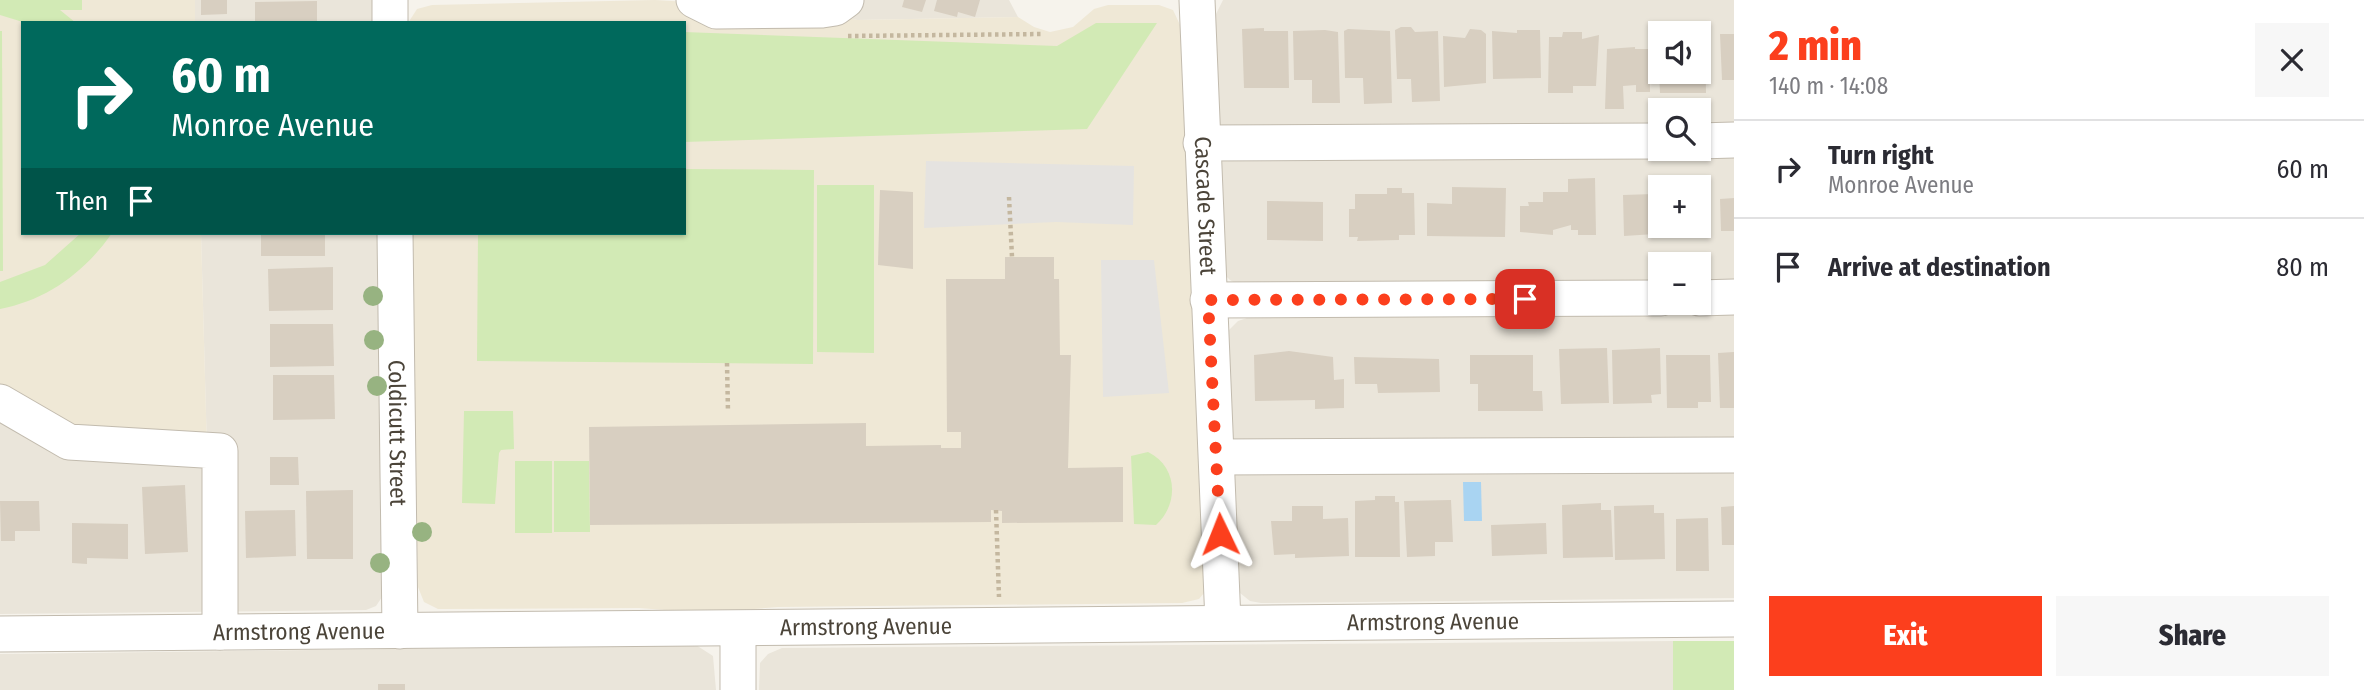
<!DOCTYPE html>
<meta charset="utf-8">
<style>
:root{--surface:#fff;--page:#f7f7f7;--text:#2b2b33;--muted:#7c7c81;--line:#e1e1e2;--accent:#fc3f1d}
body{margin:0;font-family:"Fira Sans Condensed",sans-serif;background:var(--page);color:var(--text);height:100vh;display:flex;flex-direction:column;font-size:26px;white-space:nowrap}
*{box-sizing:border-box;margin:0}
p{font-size:23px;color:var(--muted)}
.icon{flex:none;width:38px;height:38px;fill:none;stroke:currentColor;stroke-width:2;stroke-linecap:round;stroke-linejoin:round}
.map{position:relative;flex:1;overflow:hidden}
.panel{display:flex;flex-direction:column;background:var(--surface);width:630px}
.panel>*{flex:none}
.top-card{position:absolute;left:21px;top:21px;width:665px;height:214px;border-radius:0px;box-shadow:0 2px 5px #0004;background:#00695c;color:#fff;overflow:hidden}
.fabs{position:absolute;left:1648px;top:21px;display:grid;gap:14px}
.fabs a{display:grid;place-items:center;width:63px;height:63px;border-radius:0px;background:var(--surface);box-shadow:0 2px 5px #0004;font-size:35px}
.pin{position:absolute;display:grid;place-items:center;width:60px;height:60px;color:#fff;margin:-30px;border-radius:14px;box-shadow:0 4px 10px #0006}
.me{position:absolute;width:77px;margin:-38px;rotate:358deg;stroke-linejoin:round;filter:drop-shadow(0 0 5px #0008)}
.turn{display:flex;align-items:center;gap:24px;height:147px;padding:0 35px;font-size:32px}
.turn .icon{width:91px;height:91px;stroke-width:2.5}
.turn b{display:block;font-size:49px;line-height:60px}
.then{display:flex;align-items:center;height:66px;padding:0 35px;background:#0003;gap:14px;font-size:26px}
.round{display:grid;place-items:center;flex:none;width:74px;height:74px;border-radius:0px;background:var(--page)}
.overview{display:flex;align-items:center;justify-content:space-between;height:119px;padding:0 35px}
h1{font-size:42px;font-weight:800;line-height:52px;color:var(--accent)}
.button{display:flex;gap:14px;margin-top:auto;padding:14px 35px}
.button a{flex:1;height:80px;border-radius:0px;background:var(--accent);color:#fff;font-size:28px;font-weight:800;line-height:80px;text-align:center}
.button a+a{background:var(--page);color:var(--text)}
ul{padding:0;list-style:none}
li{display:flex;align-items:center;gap:21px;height:98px;padding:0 35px;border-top:2px solid var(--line)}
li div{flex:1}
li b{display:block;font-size:26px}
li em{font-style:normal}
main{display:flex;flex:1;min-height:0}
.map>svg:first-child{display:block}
.residential{fill:#eae5da;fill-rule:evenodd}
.education{fill:#efe8d6}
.green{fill:#d2eab5}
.parking{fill:#e5e3e0}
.water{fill:#a9d4f2}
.building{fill:#d8cfc1}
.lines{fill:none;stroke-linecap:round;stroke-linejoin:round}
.minor-casing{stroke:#c2bbae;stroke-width:37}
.path{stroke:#c4b79f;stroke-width:4.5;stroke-dasharray:3.5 3.5;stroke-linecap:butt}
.minor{stroke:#fff;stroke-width:35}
.tree{fill:#97b381}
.route{stroke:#fc3f1d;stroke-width:12;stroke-dasharray:0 21.6}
.labels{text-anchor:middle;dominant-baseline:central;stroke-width:7;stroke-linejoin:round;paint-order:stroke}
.street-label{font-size:23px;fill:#4b4439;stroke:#fff}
</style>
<main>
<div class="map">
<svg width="1734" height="690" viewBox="0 0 1734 690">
<rect width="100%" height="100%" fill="#f6f3ec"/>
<g class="residential">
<rect x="195" y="0" width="178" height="23"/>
<polygon points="694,0 1009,0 1018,17 857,20 822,10"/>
<path d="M1223,0h511v281h-35v-17h-38v18l-424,2 -7,-4 -6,-6 -10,-256zM1661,33h38v39h-38zM1661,110h38v39h-38zM1661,187h38v39h-38z"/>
<polygon points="201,233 377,233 382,597 376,606 366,610 0,614 0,402 207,450"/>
<polygon points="1734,313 1734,598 1261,603 1250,601 1240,593 1227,332 1238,321 1250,317"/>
<polygon points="1673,641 1673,690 759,690 760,663 768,654 782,648"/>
<polygon points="696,645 713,656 716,690 0,690 0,654"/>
</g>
<g class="education">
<polygon points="0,0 195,0 195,23 23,23 23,233 201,233 207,450 69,442 0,402"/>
<polygon points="655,0 822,10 857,20 1018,17 1034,27 1050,32 1073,27 1094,9 1108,5 1159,5 1173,10 1181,27 1204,593 1199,599 1182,603 778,607 704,613 639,608 438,609 424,602 418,587 411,233 684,233 684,23 408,23 417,9 432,5"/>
</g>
<g class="green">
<polygon points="0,0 82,0 82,10 60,10 76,23 26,23 0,15"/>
<polygon points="1096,23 1157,23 1087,129 684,142 684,32 1057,46"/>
<polygon points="0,31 2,31 3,271 0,271"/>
<polygon points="684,169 814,170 813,364 477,361 478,233 684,233"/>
<polygon points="817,185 874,185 874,353 817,352"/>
<path d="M81,233h31c-27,39 -65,67 -112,76v-27l45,-17z"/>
<polygon points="464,411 513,411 514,449 501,450 499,453 495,504 462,503"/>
<path d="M1148,452c29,14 32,51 8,73l-22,-1 -3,-68z"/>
<rect x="515" y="461" width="37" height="72"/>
<polygon points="554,461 589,461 590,532 554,532"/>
<rect x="1673" y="641" width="61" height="49"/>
</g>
<g class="parking">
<polygon points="926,161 1134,166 1133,225 1056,222 924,228"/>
<polygon points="1101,260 1154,260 1169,393 1103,397"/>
</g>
<polygon class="water" points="1463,482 1481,482 1482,521 1464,521"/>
<g class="building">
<polygon points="201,0 227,0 227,14 201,15"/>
<polygon points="904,0 926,0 922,12 902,7"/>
<polygon points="937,0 980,0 975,17 958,12 957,17 934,11"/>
<polygon points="317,1 317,23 255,23 255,2"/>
<polygon points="1401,27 1411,27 1415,32 1438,31 1440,101 1412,102 1411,79 1397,79 1395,30"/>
<polygon points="1264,28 1264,31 1288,31 1289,88 1244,88 1242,29"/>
<polygon points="1348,29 1390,31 1392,103 1364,104 1363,78 1345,78 1344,31"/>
<polygon points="1470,29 1481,30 1486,34 1486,83 1444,87 1443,36 1465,38"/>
<polygon points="1325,30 1338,32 1340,103 1312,103 1312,80 1294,80 1293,31"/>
<polygon points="1517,30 1540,30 1541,78 1493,79 1492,31 1517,33"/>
<polygon points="1563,32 1582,32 1582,39 1599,35 1596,86 1573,86 1573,93 1548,93 1549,37 1562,37"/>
<polygon points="1720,34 1734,34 1734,80 1722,80"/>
<polygon points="1699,37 1705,37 1706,93 1660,93 1659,72 1699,72"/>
<polygon points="1635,47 1635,49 1649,49 1650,92 1636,92 1636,85 1623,86 1624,109 1605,109 1607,49"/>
<polygon points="1595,178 1596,235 1578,235 1578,230 1571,230 1571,225 1553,230 1553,235 1520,232 1520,206 1529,206 1528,202 1543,202 1543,192 1568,192 1568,179"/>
<polygon points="1452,187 1506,188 1505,237 1427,236 1427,203 1452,204"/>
<polygon points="1387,188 1402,188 1402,193 1414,193 1415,235 1399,235 1399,240 1357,241 1358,237 1349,237 1349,209 1355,209 1355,194 1387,194"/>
<polygon points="880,190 913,192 913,269 878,265"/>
<polygon points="1653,194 1654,202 1661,202 1661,226 1686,226 1686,232 1624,236 1623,195"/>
<polygon points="1734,198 1734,231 1721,231 1720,199"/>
<polygon points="1267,201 1323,202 1323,241 1267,240"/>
<rect x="261" y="233" width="64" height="23"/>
<polygon points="1005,257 1054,257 1054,279 1059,279 1060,355 1071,355 1068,468 1123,467 1123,522 1002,523 1002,511 991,510 991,522 590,525 589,427 866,423 866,446 941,445 941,448 961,448 961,432 947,432 946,279 1005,279"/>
<polygon points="333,267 333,310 269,311 268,269"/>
<polygon points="270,324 333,324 334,366 270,367"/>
<polygon points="1607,348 1609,403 1561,404 1559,349"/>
<polygon points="1660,348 1661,394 1651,395 1652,403 1613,404 1612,350"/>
<polygon points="1289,351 1333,357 1334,380 1344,379 1344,408 1315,409 1315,400 1255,401 1254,355"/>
<polygon points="1734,352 1734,408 1720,408 1718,353"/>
<polygon points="1470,355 1533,355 1533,391 1542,391 1543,411 1478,411 1478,384 1470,384"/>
<polygon points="1666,355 1710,355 1711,402 1698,402 1698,408 1667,408"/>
<polygon points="1354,357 1439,359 1440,392 1378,393 1377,384 1355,384"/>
<polygon points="273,375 334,375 335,419 273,420"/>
<polygon points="270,457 298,457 299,485 270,485"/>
<polygon points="185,485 188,552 145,554 142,487"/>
<polygon points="353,490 353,559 307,559 306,491"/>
<polygon points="1375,496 1395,496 1395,502 1399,502 1400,557 1355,557 1355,501 1375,500"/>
<polygon points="1451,500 1453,542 1435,542 1435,556 1407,557 1404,501"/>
<polygon points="0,501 39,501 40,531 15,531 15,541 1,541"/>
<polygon points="1601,503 1601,510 1611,510 1613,557 1563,558 1562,505"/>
<polygon points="1654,505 1654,513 1664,513 1665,559 1615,560 1614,506"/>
<polygon points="1292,506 1323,506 1323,519 1348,518 1349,556 1295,558 1295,554 1274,555 1271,521 1292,521"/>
<polygon points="1734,506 1734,545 1722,545 1721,507"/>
<polygon points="295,510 296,556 246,558 245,511"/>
<polygon points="1708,518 1709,571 1676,571 1676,519"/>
<polygon points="72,523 128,524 128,559 87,558 87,564 72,563"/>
<polygon points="1546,523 1547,554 1492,556 1491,525"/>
<rect x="378" y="684" width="27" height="6"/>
</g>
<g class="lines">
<g class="minor-casing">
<g id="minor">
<polyline points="390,0 390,23"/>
<polyline points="694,0 716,11 822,10 835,8 846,0"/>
<path id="s1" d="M1197,0l26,622"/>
<polyline points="1699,141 1734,140"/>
<polyline points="1201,143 1661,141"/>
<path id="s2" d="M395,233l5,398"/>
<polyline points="1699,298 1734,297"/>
<polyline points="1208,300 1661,298"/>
<polyline points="0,402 69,442 220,451 220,632"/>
<polyline points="1217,457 1734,455"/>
<polyline points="738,629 738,690"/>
<path id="s3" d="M0,634l1734,-15"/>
</g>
</g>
<g class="path">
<polyline points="848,36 1043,34"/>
<polyline points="1009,197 1012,257"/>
<polyline points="727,363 728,412"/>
<polyline points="996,510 999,597"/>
</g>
<use href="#minor" class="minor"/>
</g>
<g class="tree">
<circle cx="373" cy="296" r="10"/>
<circle cx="374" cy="340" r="10"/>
<circle cx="377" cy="386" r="10"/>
<circle cx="422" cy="532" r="10"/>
<circle cx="380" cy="563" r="10"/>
</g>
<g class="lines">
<polyline class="route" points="1220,534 1208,300 1525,299"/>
</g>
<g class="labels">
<g class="street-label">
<text stroke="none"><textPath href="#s1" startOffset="206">Cascade Street</textPath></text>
<text stroke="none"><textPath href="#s2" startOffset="200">Coldicutt Street</textPath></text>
<text stroke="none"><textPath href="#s3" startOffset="1433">Armstrong Avenue</textPath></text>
<text stroke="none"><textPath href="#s3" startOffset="866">Armstrong Avenue</textPath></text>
<text stroke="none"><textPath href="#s3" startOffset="299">Armstrong Avenue</textPath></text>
</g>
</g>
</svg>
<div class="fabs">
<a><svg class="icon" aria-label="sound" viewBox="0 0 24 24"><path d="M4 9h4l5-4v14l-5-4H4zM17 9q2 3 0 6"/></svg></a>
<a><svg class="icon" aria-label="search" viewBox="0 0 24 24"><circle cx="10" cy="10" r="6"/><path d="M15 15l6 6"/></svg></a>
<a>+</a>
<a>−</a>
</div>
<div class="pin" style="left:1525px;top:299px;background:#d93025"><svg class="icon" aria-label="arrive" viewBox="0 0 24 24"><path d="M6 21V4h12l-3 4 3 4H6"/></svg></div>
<svg class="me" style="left:1220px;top:534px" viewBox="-20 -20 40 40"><path d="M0-17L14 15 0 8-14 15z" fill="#fc3f1d" stroke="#fff" stroke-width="4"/></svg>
<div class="top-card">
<div class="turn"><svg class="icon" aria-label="right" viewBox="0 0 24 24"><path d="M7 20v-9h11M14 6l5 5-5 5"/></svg><div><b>60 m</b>Monroe Avenue</div></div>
<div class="then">Then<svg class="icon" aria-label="arrive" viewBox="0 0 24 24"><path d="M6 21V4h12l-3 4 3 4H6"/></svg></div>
</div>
</div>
<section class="panel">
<div class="overview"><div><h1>2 min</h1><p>140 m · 14:08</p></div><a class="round"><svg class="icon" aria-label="close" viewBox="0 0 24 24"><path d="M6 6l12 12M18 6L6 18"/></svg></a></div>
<ul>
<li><svg class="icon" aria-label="right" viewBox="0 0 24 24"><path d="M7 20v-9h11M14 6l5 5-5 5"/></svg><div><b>Turn right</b><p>Monroe Avenue</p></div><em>60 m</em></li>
<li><svg class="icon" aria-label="arrive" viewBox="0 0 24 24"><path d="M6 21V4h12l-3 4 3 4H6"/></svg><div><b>Arrive at destination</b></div><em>80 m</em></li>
</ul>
<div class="button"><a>Exit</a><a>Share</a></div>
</section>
</main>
